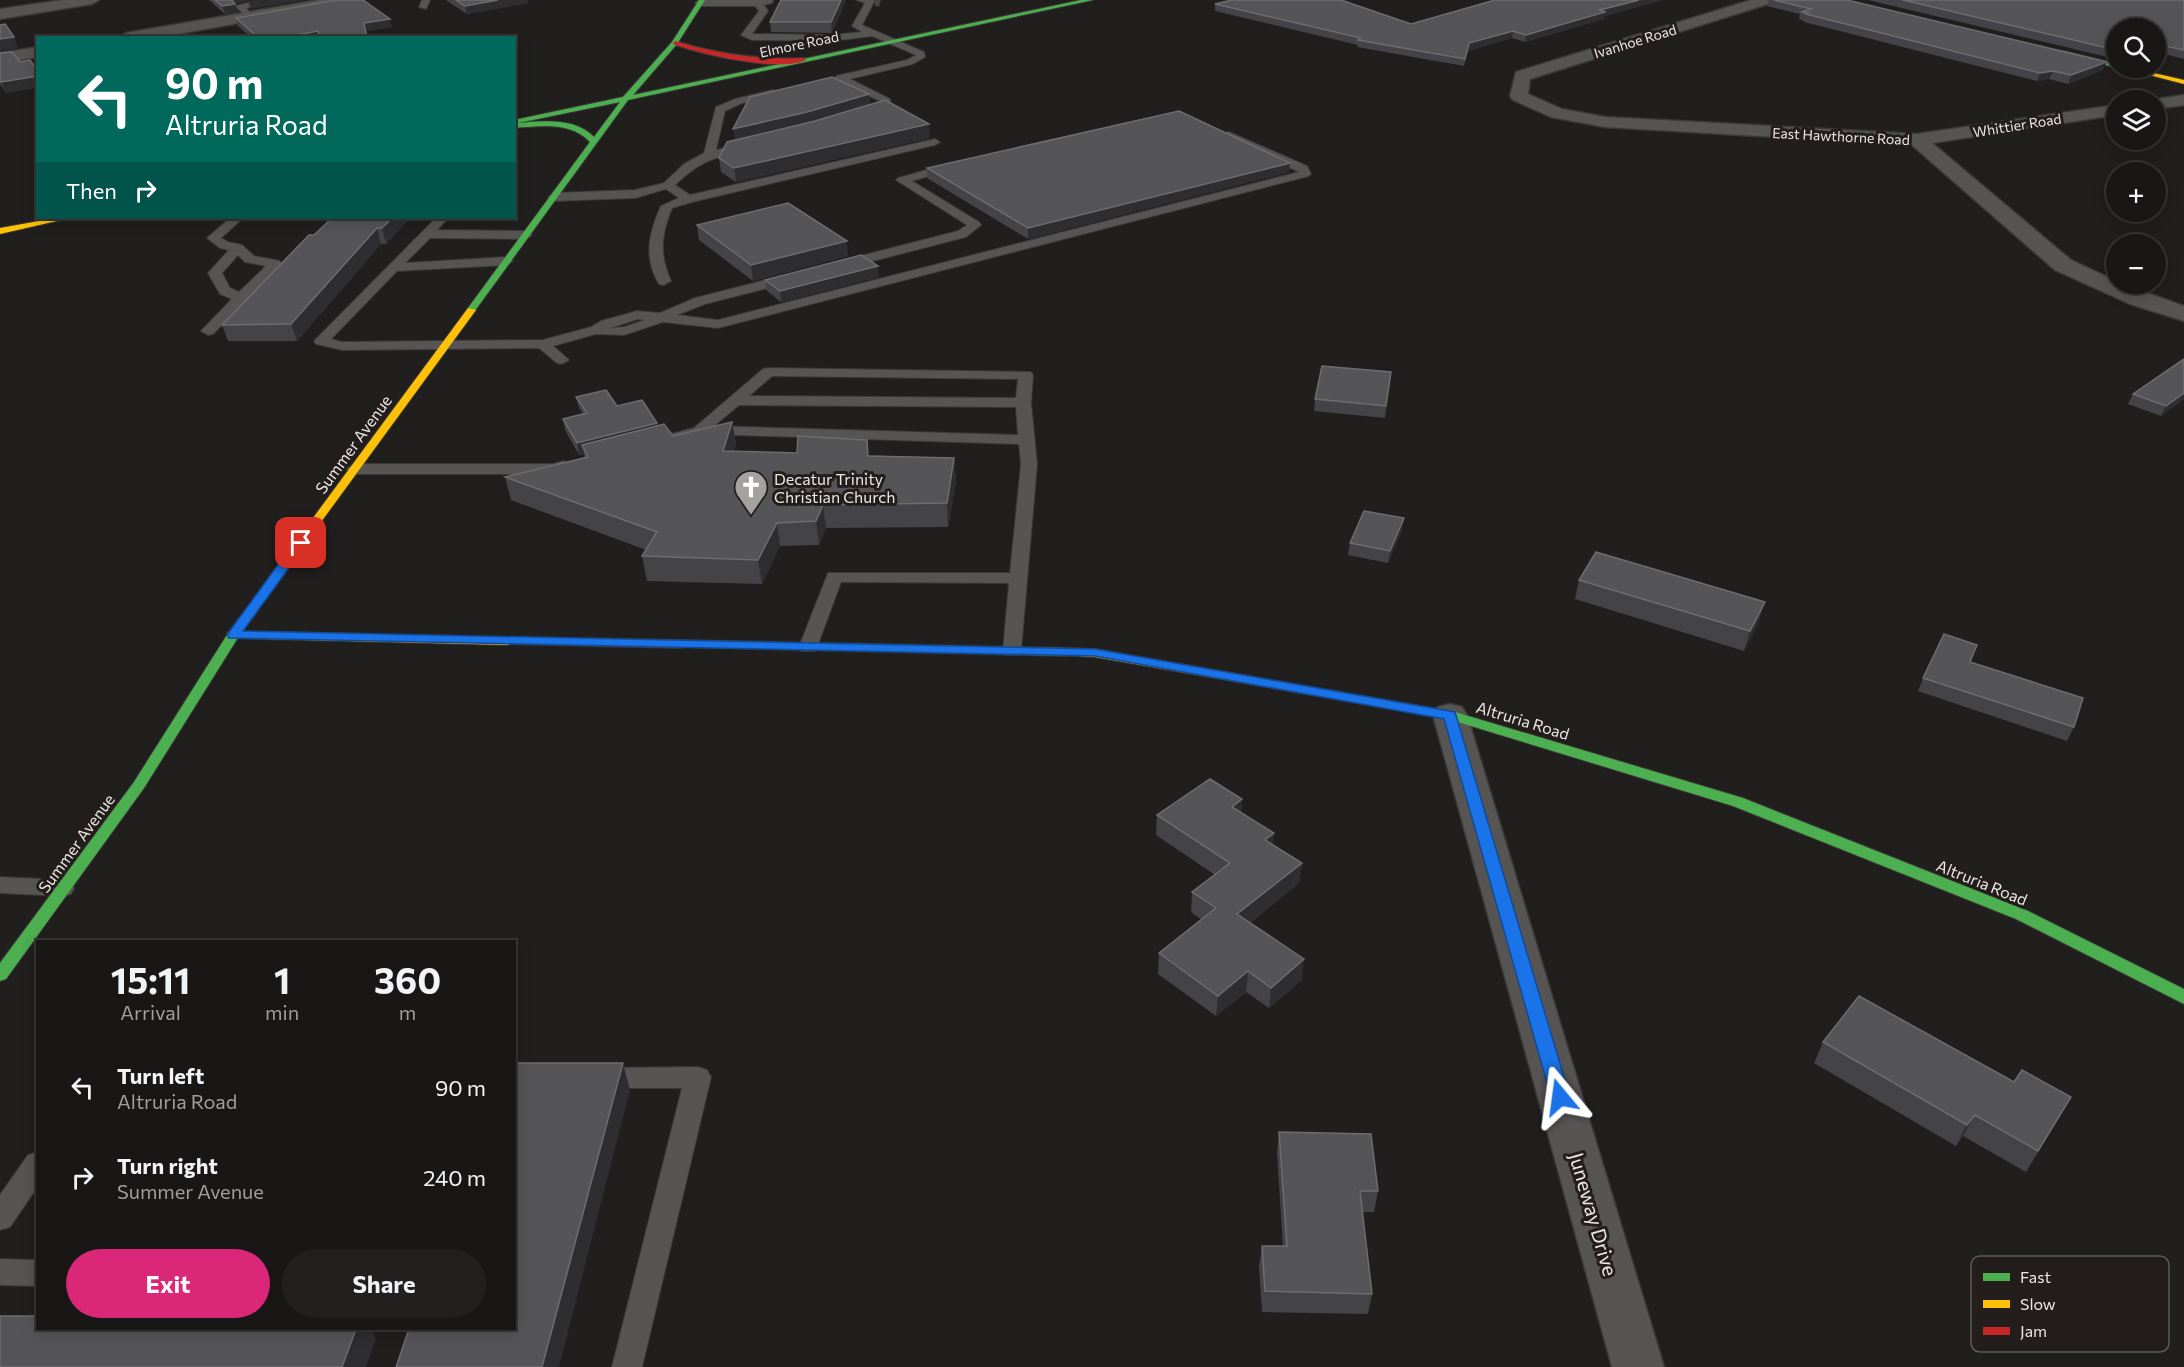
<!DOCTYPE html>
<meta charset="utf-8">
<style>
:root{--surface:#191716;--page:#22201f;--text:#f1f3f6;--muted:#9f9fa1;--line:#373635;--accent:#db2777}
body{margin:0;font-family:Commissioner,sans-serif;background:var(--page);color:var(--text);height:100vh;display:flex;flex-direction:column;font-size:22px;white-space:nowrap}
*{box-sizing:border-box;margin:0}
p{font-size:20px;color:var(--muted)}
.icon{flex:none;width:33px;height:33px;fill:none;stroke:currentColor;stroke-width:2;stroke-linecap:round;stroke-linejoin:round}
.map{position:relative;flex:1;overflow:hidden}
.panel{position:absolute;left:36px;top:940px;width:480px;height:390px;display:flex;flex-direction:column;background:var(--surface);border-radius:0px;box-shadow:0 3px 15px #0003,0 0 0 2px var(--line)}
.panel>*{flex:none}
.top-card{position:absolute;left:36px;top:36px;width:480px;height:183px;border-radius:0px;box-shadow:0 3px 15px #0003,0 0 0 2px var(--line);background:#00695c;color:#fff;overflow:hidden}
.buttons{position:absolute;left:2106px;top:18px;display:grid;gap:12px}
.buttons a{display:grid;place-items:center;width:60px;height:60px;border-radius:50%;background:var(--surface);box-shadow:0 3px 15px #0003,0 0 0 2px var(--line);font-size:30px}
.pin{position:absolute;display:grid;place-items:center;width:51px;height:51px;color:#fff;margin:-26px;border-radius:12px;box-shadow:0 3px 9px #0006}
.me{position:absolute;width:66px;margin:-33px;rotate:344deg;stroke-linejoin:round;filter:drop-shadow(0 0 4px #0008)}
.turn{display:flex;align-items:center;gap:21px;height:126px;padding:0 30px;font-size:27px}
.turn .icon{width:78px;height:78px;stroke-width:2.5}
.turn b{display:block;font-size:42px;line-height:51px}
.then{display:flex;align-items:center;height:57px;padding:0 30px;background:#0003;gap:12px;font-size:22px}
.eta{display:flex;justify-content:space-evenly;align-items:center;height:102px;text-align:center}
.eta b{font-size:36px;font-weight:700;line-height:42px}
.primary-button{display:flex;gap:12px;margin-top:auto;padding:12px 30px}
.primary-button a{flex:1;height:69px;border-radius:36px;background:var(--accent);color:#fff;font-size:24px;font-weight:700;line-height:69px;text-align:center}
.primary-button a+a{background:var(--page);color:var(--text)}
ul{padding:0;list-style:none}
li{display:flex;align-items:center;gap:18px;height:90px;padding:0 30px}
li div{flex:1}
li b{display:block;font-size:22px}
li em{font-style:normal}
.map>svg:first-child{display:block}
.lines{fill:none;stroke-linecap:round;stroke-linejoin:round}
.lane-casing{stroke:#3b3937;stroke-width:2}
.street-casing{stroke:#3b3937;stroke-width:3}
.fast-casing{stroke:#3b3937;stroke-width:2}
.slow-casing{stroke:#3b3937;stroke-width:2}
.jam-casing{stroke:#3b3937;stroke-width:2}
.lane{fill:#575554;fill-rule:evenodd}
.street{fill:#575554;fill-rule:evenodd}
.fast{fill:#4caf50;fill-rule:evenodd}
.slow{fill:#ffc107;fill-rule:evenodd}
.jam{fill:#c62828;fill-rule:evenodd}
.wall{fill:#444347}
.shaded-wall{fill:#2e2d2f}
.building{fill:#555558;stroke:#6d6c6e;stroke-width:1.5}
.route{fill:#1a73e8;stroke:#114b97;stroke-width:1.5}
.labels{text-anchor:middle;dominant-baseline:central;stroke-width:6;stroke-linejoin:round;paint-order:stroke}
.far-street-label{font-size:14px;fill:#eae7e4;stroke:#231e1b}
.street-label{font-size:16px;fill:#eae7e4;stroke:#231e1b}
.poi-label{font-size:16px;fill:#eae7e4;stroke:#231e1b;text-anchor:start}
.near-street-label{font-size:20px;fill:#eae7e4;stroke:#231e1b}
.key{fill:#231e1b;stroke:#5f5a57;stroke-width:1.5}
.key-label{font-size:16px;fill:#eae7e4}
</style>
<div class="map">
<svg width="2184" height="1367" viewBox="0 0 2184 1367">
<rect width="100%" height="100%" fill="#211f1d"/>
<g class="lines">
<g class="lane-casing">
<g id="lane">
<polygon points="260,0 280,0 246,8 254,16 249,19 235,6"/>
<polygon points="422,0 430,0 426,9 419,7"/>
<polygon points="773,0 772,3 764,5 768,11 752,34 833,35 862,32 852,26 865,3 856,0 875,0 862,25 924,52 925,57 913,64 850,79 890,99 891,110 869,116 864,113 865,111 881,106 880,101 836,80 836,76 907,60 916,55 872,36 833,41 752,40 741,35 759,11 755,6 699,6 695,3 699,0"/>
<path d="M773,90l4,1v4l-35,8 -17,8 -9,39 32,-7 4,1v4c-35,9 -50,11 -77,37l15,10 245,-56 5,3 -5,3 -243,57 -20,6c-11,27 -13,46 -1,73l-7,4 -5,-1c-16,-27 -10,-51 2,-78l18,-8 -13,-9 -31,9 -81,3 -6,-4 6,-4 81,-3 29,-7 20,-19 20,-11 12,-46 19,-8z"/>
<path d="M1229,132l78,34 4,8 -2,2 -591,152 -55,-6 -39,13 -28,-1 -43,12 16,14 -7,4 -5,-1 -18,-15 -197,2 -26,-6 -2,-3 122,-123h12l-11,12 89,1 6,4 -6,4 -96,-1 -25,25 102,-6 6,4 -6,4 -110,6 -66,68 11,3 201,-2 48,-13 10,-6 36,-10 23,2 35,-15 95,-24 7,4 -2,3 -90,23 -28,11 41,5 581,-148 -74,-35v-4zM638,319l7,1 -21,7 -14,1z"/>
<polygon points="951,163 957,166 955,168 912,181 979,222 981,225 966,237 842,269 837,268 836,265 837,262 958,231 967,225 896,180 898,178"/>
<path d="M230,218h13l-22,20 7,4 14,3 12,11 26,5 1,3 -68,70 -5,1 -7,-4 31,-32 -12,-5 -12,-21 21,-23 -9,-2 -13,-10zM238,255l7,7 21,4 -27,26 -9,-4 -8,-15z"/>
<path d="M768,368l263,4 2,3 -2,28 6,61 -16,187 -2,4h-14l-2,-4 6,-68 -168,-1 -24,65 -2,4h-14l-2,-4 29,-74h182l11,-109 -2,-20 -315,-10 -27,8 -6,-2 -2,-3 2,-3 23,-6 69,-59zM772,376l246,3 -2,19 -267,-2zM739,405l277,2 2,28 -304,-9z"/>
<polygon points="564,461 572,466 570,469 554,474 354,474 346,469 354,464 553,464"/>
<polygon points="0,877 63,880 71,882 74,888 71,894 63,896 0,893"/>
<polygon points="698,1067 707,1070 711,1077 642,1367 612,1367 682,1088 601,1088 592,1085 588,1078 592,1071 601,1068"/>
<polygon points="38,1152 38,1186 10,1227 0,1230 0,1195 28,1155"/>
<polygon points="0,1259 38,1260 38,1286 0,1285"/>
</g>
</g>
<g class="street-casing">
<g id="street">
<polygon points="63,0 99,0 92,4 0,19 0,9"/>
<polygon points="319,0 352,0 345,4 156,38 118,38 126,33"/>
<polygon points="1751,0 1773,0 1771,3 1530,79 1528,94 1562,109 1605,117 1917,134 2116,105 2116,115 1932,143 2071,260 2116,281 2116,284 2122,284 2184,306 2184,321 2130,304 2055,270 1912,145 1605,127 1551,117 1513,100 1510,96 1516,72"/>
<polygon points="38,47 38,57 0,63 0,53"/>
<polygon points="2184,95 2184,105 2156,109 2156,100 2150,100"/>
<polygon points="1450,704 1462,707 1467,715 1664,1367 1612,1367 1433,715 1438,707"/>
</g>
</g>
<g class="fast-casing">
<g id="fast">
<path d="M699,0h6l-28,44 -44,51 448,-95h12l-465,100 -154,212h-6v-4l122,-166c-20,-21 -49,-16 -76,-14v-8l109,-23 49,-55zM620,102l-26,35c-19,-20 -52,-16 -76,-14z"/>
<polygon points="2063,51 2116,64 2118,68 2061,54"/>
<polygon points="317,516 323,520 239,636 144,788 6,979 0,981 0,963 134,782 227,635 313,518"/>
<polygon points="682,640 1067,648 1074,652 1067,656 677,647 675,644 677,641"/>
<polygon points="1426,707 1455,712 1743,798 2028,911 2184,989 2184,1004 2016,919 1733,806 1448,719 1421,714 1419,711"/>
</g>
</g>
<g class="slow-casing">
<g id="slow">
<polygon points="2122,68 2132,68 2184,80 2184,84"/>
<polygon points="56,218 70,218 0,234 0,228"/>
<polygon points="468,308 476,310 321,522 313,522 311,520 313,518"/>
<polygon points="233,631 508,637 515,641 508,645 228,638 227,635 228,632"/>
<polygon points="1067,648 1095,649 1426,707 1433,711 1426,715 1095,657 1062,655 1060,652 1062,649"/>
</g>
</g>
<g class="jam-casing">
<g id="jam">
<path d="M675,41c43,13 83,19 128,17l3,2c-25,13 -106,-6 -133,-16z"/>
<polygon points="508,637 682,640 689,644 682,648 503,644 501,641 503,638"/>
</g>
</g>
<use href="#lane" class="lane"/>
<use href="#street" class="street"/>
<use href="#fast" class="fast"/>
<use href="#slow" class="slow"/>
<use href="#jam" class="jam"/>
</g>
<g class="wall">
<polygon points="209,0 250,0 235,4 238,12 225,14"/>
<polygon points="446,0 528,0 528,3 467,14"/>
<polygon points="781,0 846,0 832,33 771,32 770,22"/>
<polygon points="874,0 881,0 879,7 875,6"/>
<polygon points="1495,0 1662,0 1605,16 1604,19 1525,42 1512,38 1468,51 1464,66 1357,47 1358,45 1215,11 1215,4 1411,24"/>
<polygon points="1769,0 1847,0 2103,70 2068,84 2049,79 2037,81 1804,22 1804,21 1799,19 1800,14 1767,6"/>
<polygon points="1868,0 2184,0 2184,59 2156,52 2156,28 2116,28 2116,59"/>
<polygon points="236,18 392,27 366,31 368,38 252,38 238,26"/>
<polygon points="0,53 6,93 0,84"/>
<polygon points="869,94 870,105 930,138 736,182 721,172 719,158 735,140"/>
<polygon points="927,168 1289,172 1028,239 927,178"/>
<polygon points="410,218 386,244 381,244 297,341 228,341 222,325 314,235"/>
<polygon points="697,225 848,256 753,281 699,240"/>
<polygon points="879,277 781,302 766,290 765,280"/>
<polygon points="2184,359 2184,399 2161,416 2128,404 2133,394"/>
<polygon points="1391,372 1385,418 1314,411 1315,399"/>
<polygon points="576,397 617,406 657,423 658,425 673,436 732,422 736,444 734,451 954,458 956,481 948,527 826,528 819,545 780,546 762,584 647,581 642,556 646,550 511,500 505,477 584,458 584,454 579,455 565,430 563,419 583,414 579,408"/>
<polygon points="1402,530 1388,563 1348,555 1350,543"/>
<polygon points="1579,580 1759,621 1744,651 1575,599"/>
<polygon points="1970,662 2074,727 2067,741 1918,691 1923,678"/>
<polygon points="1242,799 1241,812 1273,845 1302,863 1299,883 1250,923 1302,980 1269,1008 1246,992 1216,1016 1158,974 1159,953 1202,920 1191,912 1192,892 1215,875 1156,835 1157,815"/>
<polygon points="1823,1042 2014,1082 2071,1097 2026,1172 1963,1136 1956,1146 1814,1063"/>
<polygon points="1279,1132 1378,1191 1374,1212 1362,1212 1372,1294 1368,1314 1262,1312 1259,1266 1262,1246 1283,1246 1277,1153"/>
</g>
<g class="shaded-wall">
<polygon points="231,0 250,0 235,4 238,12 225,14 222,6"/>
<polygon points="256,0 306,0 251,9 248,1"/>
<polygon points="498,0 528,0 528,3 467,14 465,6"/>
<polygon points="841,0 846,0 832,33 831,22"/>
<polygon points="1639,0 1662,0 1605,16 1604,19 1525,42 1526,35 1600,10"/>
<polygon points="390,19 392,27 366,31 364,23"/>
<polygon points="318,31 320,38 281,38"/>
<polygon points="1513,31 1512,38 1468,51 1464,66 1469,43"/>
<polygon points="14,37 18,48 0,51 0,39"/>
<polygon points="2107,62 2103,70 2068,84 2071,75"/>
<polygon points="2053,71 2049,79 2037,81 2040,73"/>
<polygon points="38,76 38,88 6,93 1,82"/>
<polygon points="869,94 870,107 735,143 733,129"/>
<polygon points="929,124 930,138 736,182 734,168"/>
<polygon points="1290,163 1289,172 1028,239 1028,228"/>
<polygon points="392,218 410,218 386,244 382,228"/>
<polygon points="377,228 381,244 297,341 291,324"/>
<polygon points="847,241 848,256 753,281 751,265"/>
<polygon points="878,266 879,277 781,302 780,291"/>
<polygon points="2184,393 2184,399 2161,416 2166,406"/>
<polygon points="732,422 736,444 727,474 723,451"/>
<polygon points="657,423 660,435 582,445 584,454 579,455 577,443"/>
<polygon points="954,458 956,481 948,527 947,503"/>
<polygon points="823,505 826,528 819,545 816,521"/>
<polygon points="1404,518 1402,530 1388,563 1390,551"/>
<polygon points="777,523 780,546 762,584 758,560"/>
<polygon points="1765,602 1759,621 1744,651 1750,631"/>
<polygon points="1242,799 1241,820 1232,807"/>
<polygon points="1274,833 1272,854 1265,840"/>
<polygon points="1302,863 1299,883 1236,934 1237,914"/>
<polygon points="1304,959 1302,980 1269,1008 1271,988"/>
<polygon points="1248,971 1246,992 1216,1016 1218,996"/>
<polygon points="623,1063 630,1090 559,1367 542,1367"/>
<polygon points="1975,1115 1963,1136 1956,1146 1967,1125"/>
<polygon points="356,1329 371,1329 376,1339 366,1367 342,1367"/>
</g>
<g class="building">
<polygon points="215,0 232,0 235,4 222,6"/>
<polygon points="336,0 363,0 390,19 364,23 367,38 319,38 318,31 281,38 259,38 236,18"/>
<polygon points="456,0 498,0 465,6"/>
<polygon points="781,0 841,0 831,22 770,22"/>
<polygon points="1232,0 1341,0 1411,24 1495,0 1639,0 1600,10 1605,12 1526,35 1513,31 1469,43 1465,59 1358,40 1361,38 1215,4"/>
<polygon points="1774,0 1847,0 2107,62 2071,75 2053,71 2040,73 1806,14 1808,13 1801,12 1811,9"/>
<polygon points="1903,0 2184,0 2184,50 2156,44 2156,28 2116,28 2116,50"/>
<polygon points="5,24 14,37 0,39 0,25"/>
<polygon points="12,52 20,62 30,60 38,71 38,76 1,82 0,80 0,53"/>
<polygon points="832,77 869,94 807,112 733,129 750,97"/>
<polygon points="885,100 929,124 734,168 719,158 727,142 815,121"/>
<polygon points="1179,111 1290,163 1028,228 927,168"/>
<polygon points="788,203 847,241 751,265 697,225"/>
<polygon points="332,218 392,218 382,228 377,228 291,324 222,325 309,235 314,235"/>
<polygon points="861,255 878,266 780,291 765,280"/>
<polygon points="2184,359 2184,393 2166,406 2133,394"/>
<polygon points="1322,366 1391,372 1386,406 1315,399"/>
<polygon points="606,390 617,406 642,400 657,423 577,443 563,419 587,413 576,397"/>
<polygon points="732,422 723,451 797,453 798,436 867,440 868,456 954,458 947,503 823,505 816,521 777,523 758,560 642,556 657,532 505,477 588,457 582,445 664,424 673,436"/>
<polygon points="1364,511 1404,518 1390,551 1350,543"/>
<polygon points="1596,552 1765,602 1750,631 1579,580"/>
<polygon points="1944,634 1977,645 1970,662 2083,698 2074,727 1923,678"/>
<polygon points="1210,779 1242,799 1232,807 1274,833 1265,840 1302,863 1237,914 1304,959 1271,988 1248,971 1218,996 1159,953 1216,908 1192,892 1230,863 1157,815"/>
<polygon points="1859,996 2014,1082 2022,1070 2071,1097 2038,1151 1975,1115 1967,1125 1823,1042"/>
<polygon points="514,1063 623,1063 542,1367 396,1367 409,1329 514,1329"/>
<polygon points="1279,1132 1371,1134 1378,1191 1360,1191 1372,1294 1265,1291 1262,1246 1287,1246"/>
<polygon points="0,1316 38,1316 38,1329 356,1329 342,1367 0,1367"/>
</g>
<polygon class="route" points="301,539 307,543 243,631 1095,649 1455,712 1570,1097 1567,1103 1560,1105 1554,1103 1551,1097 1444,719 1095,656 229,638 227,635 229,632 296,540"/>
<defs>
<g id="church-pin" transform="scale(1.725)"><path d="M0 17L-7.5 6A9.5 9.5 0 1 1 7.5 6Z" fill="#a4a19e" stroke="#231e1b"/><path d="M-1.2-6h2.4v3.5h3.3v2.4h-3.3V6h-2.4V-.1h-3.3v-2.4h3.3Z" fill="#fff"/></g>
</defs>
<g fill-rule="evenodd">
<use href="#church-pin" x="751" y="487"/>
</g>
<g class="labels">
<g class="far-street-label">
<text transform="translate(1635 41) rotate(-17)">Ivanhoe Road</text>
<text transform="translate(799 44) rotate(-12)">Elmore Road</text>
<text transform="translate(2017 125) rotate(-9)">Whittier Road</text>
<text transform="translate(1841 136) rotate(3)">East Hawthorne Road</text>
</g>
<g class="street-label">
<text transform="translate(353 444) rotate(-54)">Summer Avenue</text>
<text transform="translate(1523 720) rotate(17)">Altruria Road</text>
<text transform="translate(76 843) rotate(-54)">Summer Avenue</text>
<text transform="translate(1982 882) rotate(22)">Altruria Road</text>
</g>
<g class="poi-label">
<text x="774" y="478">Decatur Trinity<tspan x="774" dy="18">Christian Church</tspan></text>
</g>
<g class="near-street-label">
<text transform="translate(1594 1214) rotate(74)">Juneway Drive</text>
</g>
</g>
<rect x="1971" y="1256" width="198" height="96" rx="9" class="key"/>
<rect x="1983" y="1273" width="27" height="8" fill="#4caf50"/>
<rect x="1983" y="1300" width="27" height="8" fill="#ffc107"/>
<rect x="1983" y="1327" width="27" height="8" fill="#c62828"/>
<g class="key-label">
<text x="2020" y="1283">Fast</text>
<text x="2020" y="1310">Slow</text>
<text x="2020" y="1337">Jam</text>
</g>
</svg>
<div class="buttons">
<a><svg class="icon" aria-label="search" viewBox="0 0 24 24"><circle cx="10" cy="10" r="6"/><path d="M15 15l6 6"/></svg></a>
<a><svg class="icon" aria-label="layers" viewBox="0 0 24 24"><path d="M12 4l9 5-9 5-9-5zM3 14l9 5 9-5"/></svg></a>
<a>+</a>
<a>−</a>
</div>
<div class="pin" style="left:301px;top:543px;background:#d93025"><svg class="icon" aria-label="arrive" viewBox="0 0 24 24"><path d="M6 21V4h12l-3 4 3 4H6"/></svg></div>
<svg class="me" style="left:1560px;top:1097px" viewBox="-20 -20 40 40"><path d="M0-17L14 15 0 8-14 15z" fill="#1a73e8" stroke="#fff" stroke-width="4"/></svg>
<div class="top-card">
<div class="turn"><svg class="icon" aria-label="left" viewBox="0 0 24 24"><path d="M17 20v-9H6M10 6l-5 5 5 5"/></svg><div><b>90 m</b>Altruria Road</div></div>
<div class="then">Then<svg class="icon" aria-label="right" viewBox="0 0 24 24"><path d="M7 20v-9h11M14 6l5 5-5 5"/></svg></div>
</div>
<section class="panel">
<div class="eta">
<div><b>15:11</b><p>Arrival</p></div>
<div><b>1</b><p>min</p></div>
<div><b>360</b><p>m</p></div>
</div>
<ul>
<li><svg class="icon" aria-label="left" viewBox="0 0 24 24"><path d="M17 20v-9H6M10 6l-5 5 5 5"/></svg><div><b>Turn left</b><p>Altruria Road</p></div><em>90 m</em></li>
<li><svg class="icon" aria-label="right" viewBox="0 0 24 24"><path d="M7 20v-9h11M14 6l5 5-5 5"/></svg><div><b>Turn right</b><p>Summer Avenue</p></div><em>240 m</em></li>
</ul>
<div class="primary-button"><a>Exit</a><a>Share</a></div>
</section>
</div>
